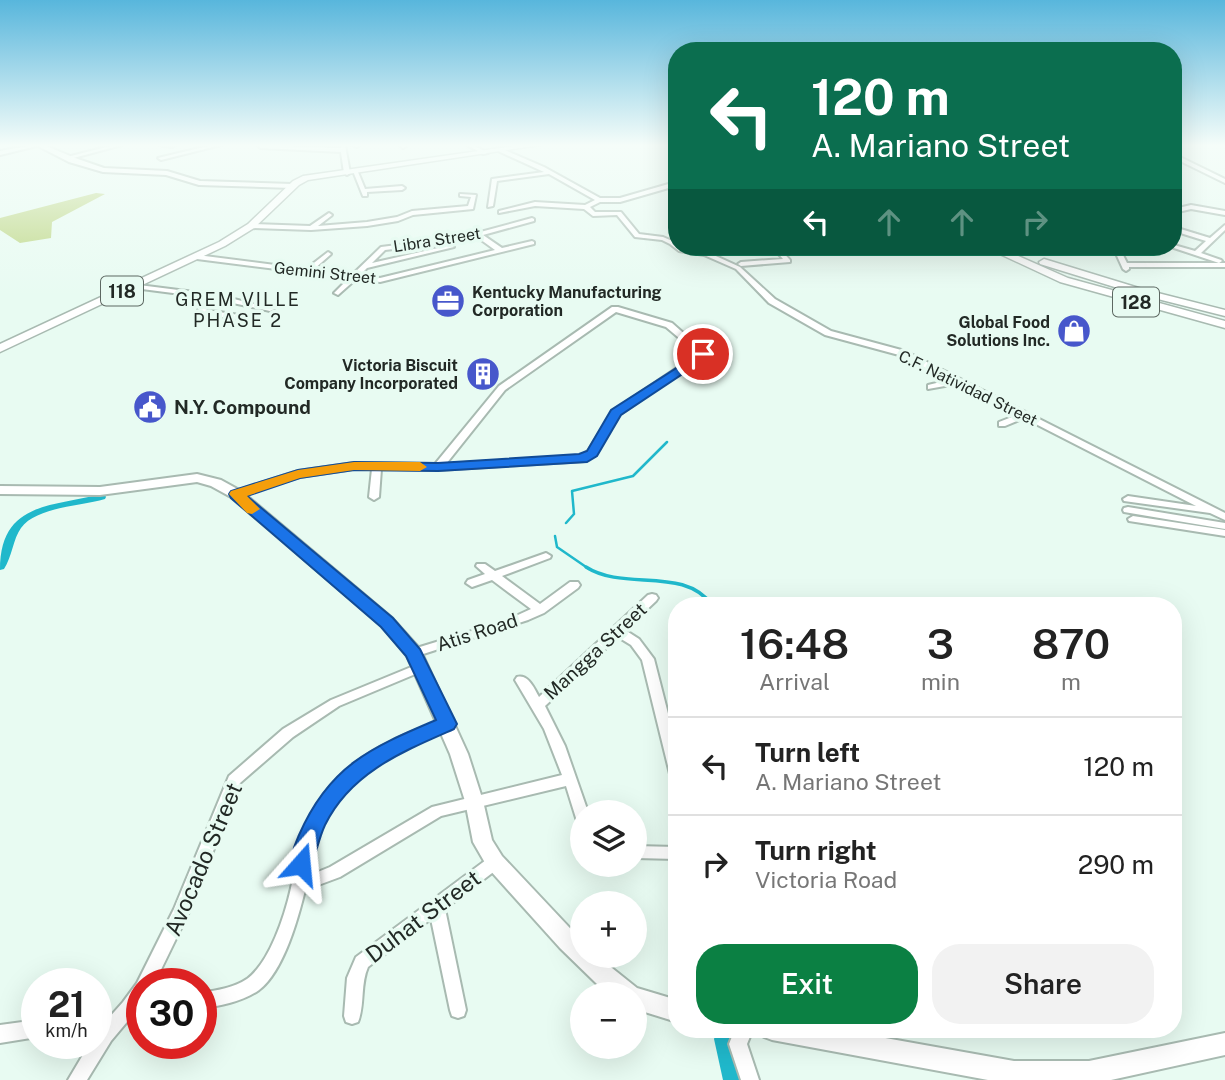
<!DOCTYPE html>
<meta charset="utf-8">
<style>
:root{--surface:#fff;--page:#f2f2f2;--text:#222;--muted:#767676;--line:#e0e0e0;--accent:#0b8043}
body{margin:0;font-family:"Public Sans",sans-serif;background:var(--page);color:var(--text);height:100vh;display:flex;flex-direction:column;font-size:26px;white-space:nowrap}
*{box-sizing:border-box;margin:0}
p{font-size:23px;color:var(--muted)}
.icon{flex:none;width:38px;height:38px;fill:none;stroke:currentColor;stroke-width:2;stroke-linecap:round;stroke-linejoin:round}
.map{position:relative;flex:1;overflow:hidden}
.panel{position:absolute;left:668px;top:597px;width:514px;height:441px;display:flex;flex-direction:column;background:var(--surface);border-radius:28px;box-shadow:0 7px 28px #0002}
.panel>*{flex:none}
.banner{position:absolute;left:668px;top:42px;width:514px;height:214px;border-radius:28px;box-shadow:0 7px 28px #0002;background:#0b6e4f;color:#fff;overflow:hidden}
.controls{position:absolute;left:570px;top:800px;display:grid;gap:14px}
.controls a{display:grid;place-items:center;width:77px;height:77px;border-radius:50%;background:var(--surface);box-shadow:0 7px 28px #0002;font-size:35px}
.speed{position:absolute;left:21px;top:968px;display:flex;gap:14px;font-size:35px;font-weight:700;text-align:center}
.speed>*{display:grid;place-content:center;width:91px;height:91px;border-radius:50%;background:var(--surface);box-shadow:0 7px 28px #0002;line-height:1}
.speed small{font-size:18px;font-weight:400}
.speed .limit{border:10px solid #d22;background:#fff;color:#111}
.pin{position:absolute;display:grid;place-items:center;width:60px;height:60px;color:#fff;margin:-30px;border:4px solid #fff;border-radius:50%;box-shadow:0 2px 7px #0007}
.me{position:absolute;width:77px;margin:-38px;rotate:18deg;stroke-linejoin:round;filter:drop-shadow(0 0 5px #0008)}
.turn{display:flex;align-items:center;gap:24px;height:147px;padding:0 28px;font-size:32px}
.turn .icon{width:91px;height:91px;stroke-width:2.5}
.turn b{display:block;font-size:49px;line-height:60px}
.lanes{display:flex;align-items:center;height:66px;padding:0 28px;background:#0003;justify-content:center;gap:35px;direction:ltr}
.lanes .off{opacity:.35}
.eta{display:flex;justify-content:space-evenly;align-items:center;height:119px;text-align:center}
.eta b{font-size:42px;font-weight:600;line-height:49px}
.cta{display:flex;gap:14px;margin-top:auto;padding:14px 28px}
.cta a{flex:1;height:80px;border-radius:28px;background:var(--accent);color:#fff;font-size:28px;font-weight:600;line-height:80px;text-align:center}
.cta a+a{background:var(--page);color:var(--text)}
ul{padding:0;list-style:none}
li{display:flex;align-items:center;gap:21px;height:98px;padding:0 28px;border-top:2px solid var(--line)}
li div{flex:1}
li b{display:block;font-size:26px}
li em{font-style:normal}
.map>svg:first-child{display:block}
.green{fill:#bcd682}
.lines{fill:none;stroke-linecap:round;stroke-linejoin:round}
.stream-far1{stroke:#20b8cb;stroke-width:2.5}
.stream{stroke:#20b8cb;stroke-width:3.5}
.canal{fill:#20b8cb;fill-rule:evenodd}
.river{fill:#20b8cb;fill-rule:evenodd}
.street-casing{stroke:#a8bab1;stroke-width:4}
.secondary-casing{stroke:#a8bab1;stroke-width:4}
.primary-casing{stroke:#a8bab1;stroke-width:3}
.street{fill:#fff;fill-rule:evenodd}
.secondary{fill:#fff;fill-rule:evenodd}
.primary{fill:#fff;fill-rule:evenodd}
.route{fill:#1a73e8;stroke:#114b97;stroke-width:2}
.slow{fill:#f59e0b}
.labels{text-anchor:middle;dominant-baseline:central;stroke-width:7;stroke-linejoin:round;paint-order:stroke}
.far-street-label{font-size:16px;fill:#222925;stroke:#e8fbf2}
.far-poi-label{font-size:16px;font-weight:bold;fill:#222925;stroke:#e8fbf2;text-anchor:end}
.shield{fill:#e8fbf2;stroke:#5d6862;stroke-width:2}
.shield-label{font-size:18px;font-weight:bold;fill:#222925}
.far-neighbourhood-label{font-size:18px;letter-spacing:2px;fill:#222925;stroke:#e8fbf2}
.poi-label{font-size:19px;font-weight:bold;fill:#222925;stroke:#e8fbf2;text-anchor:start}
.street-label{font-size:19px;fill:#222925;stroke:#e8fbf2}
.near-street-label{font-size:23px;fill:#222925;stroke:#e8fbf2}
</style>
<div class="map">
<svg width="1225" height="1080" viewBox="0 0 1225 1080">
<rect width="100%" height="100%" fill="#e8fbf2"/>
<polygon class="green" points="96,193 105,194 52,222 51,238 20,243 0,230 0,218"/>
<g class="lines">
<g class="stream-far1">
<polyline points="566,523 574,514 572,491 633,476 667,442"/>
<polyline points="555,536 557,547 589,569"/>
</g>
<g class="stream">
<path d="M586,567c39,25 98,-2 127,39"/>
<polyline points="728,1029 728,1039"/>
</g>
<path class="canal" d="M101,494l4,1 1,2 -1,2c-24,7 -69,8 -84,29 -8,11 -9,29 -17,41l-4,1c0,-68 51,-63 101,-76z"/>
<polygon class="river" points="718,1029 738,1029 753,1080 723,1080 714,1039"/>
<g class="street-casing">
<g id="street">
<polygon points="32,145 41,145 0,155 0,151"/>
<polygon points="114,145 122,145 66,160 63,158"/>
<polygon points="159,145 175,145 172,147"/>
<polygon points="212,145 221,145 161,160 158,158"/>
<polygon points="260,145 341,148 341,145 345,145 350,173 347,175 344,173 341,152 261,148 258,146"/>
<polygon points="352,145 360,145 357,147"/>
<polygon points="400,145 405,145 406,146 403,148"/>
<polygon points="467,145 473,145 488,153 483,154"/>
<polygon points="500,148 544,167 600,198 620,198 672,183 677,185 677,189 672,187 620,202 600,202 590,207 595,212 621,212 639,234 663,237 677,243 677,247 707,252 740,267 775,299 831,331 905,351 1225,513 1225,520 1210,513 1124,501 1123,499 1128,496 1196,506 1024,418 1005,426 999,426 999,422 1017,415 956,384 928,389 928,385 949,380 899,355 825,335 769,303 736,269 704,255 679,251 670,244 662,240 635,237 617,215 593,216 584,209 535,206 499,213 499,211 535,202 585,205 595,200 549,174 497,181 493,206 488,207 492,179 544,172 498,151"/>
<polygon points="1174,154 1225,179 1225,183 1174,158"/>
<polygon points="353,171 358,172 365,189 402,186 405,188 402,190 367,192 367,196 363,196"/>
<polygon points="460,194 476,195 473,209 413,215 398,221 367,226 311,230 251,228 248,226 251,224 310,226 329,213 332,215 331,216 318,226 367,222 397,217 412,211 468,206 471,197 460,196"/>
<polygon points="1191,205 1225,211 1225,215 1191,209 1174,213 1174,209"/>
<path d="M532,218l2,1v2l-51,14 19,13 30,-7 2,1v2l-154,38 -24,-3 -18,16 -4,-2 15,-15 -152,-19 -3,-2 3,-2 109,14 22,-17 3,2 -1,1 -17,15 40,4 28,-27 81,-10zM477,237l18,13 -115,28 -20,-3 7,-7 87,-21 -3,-2 -79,18 13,-13 77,-9z"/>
<polygon points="1225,225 1225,230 1201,253 1221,260 1222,261 1219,263 1225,263 1225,267 1129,267 1129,269 1126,271 1123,269 1113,247 1119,247 1127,263 1219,263 1171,247 1174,247 1174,245 1195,251 1206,241 1174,231 1174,227 1210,238"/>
<polygon points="772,247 778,247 790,260 790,262 741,266 738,264 741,262 783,259"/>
<polygon points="131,284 218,295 274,309 270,311 219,300 206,310 252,317 256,319 252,321 205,315 198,310 212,298 134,288 130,286"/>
<path d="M612,307h6l54,16 35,31 -88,61 -24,40 -10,6 -147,9 -57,-1 -2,28 -5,3 -5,-3 3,-28h-18l-55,8 -60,19 -3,1 -5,-3 2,-2 65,-21 56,-8 81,1 64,-78zM616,312l50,15 32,27 -85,57 -25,40 -8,5 -134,8 59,-74z"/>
<polygon points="1128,507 1225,523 1225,529 1124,512 1123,510 1124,508"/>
<polygon points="1133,516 1225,530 1225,536 1129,521 1128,519"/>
<polygon points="546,553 551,556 550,558 502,576 540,604 570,582 578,582 580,585 578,588 544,613 528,620 414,657 410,656 408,653 410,650 505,621 531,609 492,580 472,587 466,583 468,580 485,574 476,566 477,564 485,564 495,571"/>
<path d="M652,594l4,1 2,3 -2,3 -31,29 14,9 15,20 23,90v30l-5,-1 -2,-4 -28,-114 -11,-15 -13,-8 -73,69 20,40 23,66h-5v12l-5,-2 -2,-4 -10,-32 -125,30 -101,61 -35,13c-7,29 -22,82 -46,100 -17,12 -38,15 -58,19v-16c16,-3 33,-5 46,-14 23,-17 38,-64 44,-91 3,-12 3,-25 6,-37 6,-22 17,-44 31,-62 29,-36 76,-56 119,-70l5,2 1,3 -1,3c-74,29 -135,63 -144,149l22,-9 102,-60 130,-32 -18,-46 -29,-49 2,-3c11,-3 17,11 22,20l109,-102z"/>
<polygon points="421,663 425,664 427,667 425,670 339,706 293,737 240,783 189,912 154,984 142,984 142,1004 111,1041 87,1080 68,1080 90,1043 96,1043 96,1033 99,1029 123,1002 137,983 174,909 229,776 283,729 331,700"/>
<polygon points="635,846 677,847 677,859 635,858"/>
<path d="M495,856l5,1 2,5 -2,5 -55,42 21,101 -2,6 -6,2 -6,-2 -2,-6 -19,-91 -63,48c-8,18 -3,38 -10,55l-6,2 -6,-2 -2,-6 3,-38 9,-21 134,-100z"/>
<polygon points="37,1020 37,1037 0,1043 0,1025"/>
<polygon points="735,1029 753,1029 747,1044 759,1080 741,1080 729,1044"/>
</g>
</g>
<g class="secondary-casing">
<g id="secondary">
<polygon points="36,145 44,145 75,158 104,168 167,171 200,181 292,184 296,186 292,188 199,185 166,175 103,172 69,162"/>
<polygon points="197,474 221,480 241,491 392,618 420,649 468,754 483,801 492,840 502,856 583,942 583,956 597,956 637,988 677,1000 677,1022 635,1009 635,994 611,994 597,984 560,948 488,868 473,842 465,801 450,754 407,656 382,626 231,497 211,486 197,482 100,495 0,494 0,486 100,487"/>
<polygon points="761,1029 835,1029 1014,1061 1089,1061 1225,1033 1225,1055 1111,1080 988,1080 772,1040 764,1037"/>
</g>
</g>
<g class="primary-casing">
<g id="primary">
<polygon points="521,145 540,145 308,180 299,185 254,228 225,246 0,352 0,344 219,242 248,224 293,181 303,176"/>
<polygon points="985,247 998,247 1068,278 1225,321 1225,328 1060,282"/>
<polygon points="1044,259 1142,289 1225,310 1225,316 1134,293 1040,264 1039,262"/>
</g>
</g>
<use href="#street" class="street"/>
<use href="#secondary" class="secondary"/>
<use href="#primary" class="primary"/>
</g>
<linearGradient id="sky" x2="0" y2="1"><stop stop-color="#58b6dc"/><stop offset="0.49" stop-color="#f5fdf9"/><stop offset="1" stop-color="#f5fdf9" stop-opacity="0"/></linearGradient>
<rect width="1225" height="296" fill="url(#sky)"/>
<path class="route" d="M703,351l6,3 -1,3 -87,58 -24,41 -10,6 -149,9 -84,-1 -54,8 -53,18 146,122 27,31 37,75 -3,5c-50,22 -103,43 -129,96 -7,15 -9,31 -16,46l-8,3 -8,-3c-5,-11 1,-24 6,-36 30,-69 71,-87 137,-115l-30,-64 -25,-29 -150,-129 -2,-4 2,-3 67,-21 56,-8 84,1 141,-9 8,-3 24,-41z"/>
<polygon class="slow" points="354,462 420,462 427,467 420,471 354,470 300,478 247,496 260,509 252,514 247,513 229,494 231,491 298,470"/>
<defs>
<g id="office-disc" transform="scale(1.75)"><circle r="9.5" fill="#4757cb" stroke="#e8fbf2"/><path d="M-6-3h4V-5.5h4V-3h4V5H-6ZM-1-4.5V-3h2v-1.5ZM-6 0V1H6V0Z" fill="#fff"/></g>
<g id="shop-disc" transform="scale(1.75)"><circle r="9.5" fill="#4757cb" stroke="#e8fbf2"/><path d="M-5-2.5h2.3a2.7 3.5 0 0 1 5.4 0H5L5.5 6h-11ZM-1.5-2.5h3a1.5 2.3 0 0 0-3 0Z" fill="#fff"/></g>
<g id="building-disc" transform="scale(1.75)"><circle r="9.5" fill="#4757cb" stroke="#e8fbf2"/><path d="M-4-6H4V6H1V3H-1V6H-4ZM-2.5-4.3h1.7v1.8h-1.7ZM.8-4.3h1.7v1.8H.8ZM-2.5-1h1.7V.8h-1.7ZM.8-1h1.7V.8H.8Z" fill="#fff"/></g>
<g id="civic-disc" transform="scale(1.75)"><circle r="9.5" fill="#4757cb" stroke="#e8fbf2"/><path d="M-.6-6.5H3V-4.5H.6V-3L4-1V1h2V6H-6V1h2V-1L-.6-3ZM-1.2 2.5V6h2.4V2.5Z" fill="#fff"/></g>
</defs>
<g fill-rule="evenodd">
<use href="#office-disc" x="448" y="301"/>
<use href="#shop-disc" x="1074" y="331"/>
<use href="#building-disc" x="483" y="374"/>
<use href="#civic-disc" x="150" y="407"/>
</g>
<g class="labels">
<g class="far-street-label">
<text transform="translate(437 240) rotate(-9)">Libra Street</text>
<text transform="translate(325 273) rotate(6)">Gemini Street</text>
<text transform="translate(968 388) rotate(26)">C.F. Natividad Street</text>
</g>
<g class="far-poi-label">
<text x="472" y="292" text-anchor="start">Kentucky Manufacturing<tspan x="472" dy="18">Corporation</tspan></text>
<text x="1050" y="322">Global Food<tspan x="1050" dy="18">Solutions Inc.</tspan></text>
<text x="458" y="365">Victoria Biscuit<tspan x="458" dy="18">Company Incorporated</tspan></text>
</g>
<g class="shield">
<rect x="101" y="276.5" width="42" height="29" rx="5"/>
<rect x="1113" y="287.5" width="46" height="29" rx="5"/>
</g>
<g class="shield-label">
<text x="122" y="291">118</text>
<text x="1136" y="302">128</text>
</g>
<g class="far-neighbourhood-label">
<text x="238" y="299">GREM VILLE<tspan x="238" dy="21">PHASE 2</tspan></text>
</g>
<g class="poi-label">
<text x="174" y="407">N.Y. Compound</text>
</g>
<g class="street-label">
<text transform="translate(477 632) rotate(-18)">Atis Road</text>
<text transform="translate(595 651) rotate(-43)">Mangga Street</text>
</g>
<g class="near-street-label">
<text transform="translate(203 859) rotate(-67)">Avocado Street</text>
<text transform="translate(423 916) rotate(-37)">Duhat Street</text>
</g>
</g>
</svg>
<div class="controls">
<a><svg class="icon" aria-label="layers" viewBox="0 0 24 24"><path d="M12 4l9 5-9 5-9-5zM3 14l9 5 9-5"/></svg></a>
<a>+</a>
<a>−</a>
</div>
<div class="speed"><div>21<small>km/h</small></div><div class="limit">30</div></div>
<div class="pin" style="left:703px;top:354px;background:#d93025"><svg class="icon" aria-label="arrive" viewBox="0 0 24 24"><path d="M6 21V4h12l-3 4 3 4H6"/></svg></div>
<svg class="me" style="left:301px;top:864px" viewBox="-20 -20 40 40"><path d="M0-17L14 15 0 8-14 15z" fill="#1a73e8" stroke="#fff" stroke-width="4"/></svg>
<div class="banner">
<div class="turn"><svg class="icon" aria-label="left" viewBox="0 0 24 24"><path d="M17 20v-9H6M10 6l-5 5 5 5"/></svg><div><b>120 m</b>A. Mariano Street</div></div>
<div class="lanes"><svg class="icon" aria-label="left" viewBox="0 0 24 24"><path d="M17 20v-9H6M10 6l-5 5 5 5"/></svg><svg class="icon off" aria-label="ahead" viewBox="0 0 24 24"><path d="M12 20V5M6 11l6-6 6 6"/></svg><svg class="icon off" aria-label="ahead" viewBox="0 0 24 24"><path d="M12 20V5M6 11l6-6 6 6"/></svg><svg class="icon off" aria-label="right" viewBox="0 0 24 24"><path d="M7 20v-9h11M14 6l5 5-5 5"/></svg></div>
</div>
<section class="panel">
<div class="eta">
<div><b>16:48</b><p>Arrival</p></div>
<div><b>3</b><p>min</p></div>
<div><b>870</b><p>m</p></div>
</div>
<ul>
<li><svg class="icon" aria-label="left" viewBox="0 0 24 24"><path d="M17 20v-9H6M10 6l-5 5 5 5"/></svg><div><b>Turn left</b><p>A. Mariano Street</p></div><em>120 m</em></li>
<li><svg class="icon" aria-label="right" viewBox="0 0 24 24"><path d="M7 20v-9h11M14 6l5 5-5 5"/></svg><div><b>Turn right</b><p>Victoria Road</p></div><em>290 m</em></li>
</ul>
<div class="cta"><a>Exit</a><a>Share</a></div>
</section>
</div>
